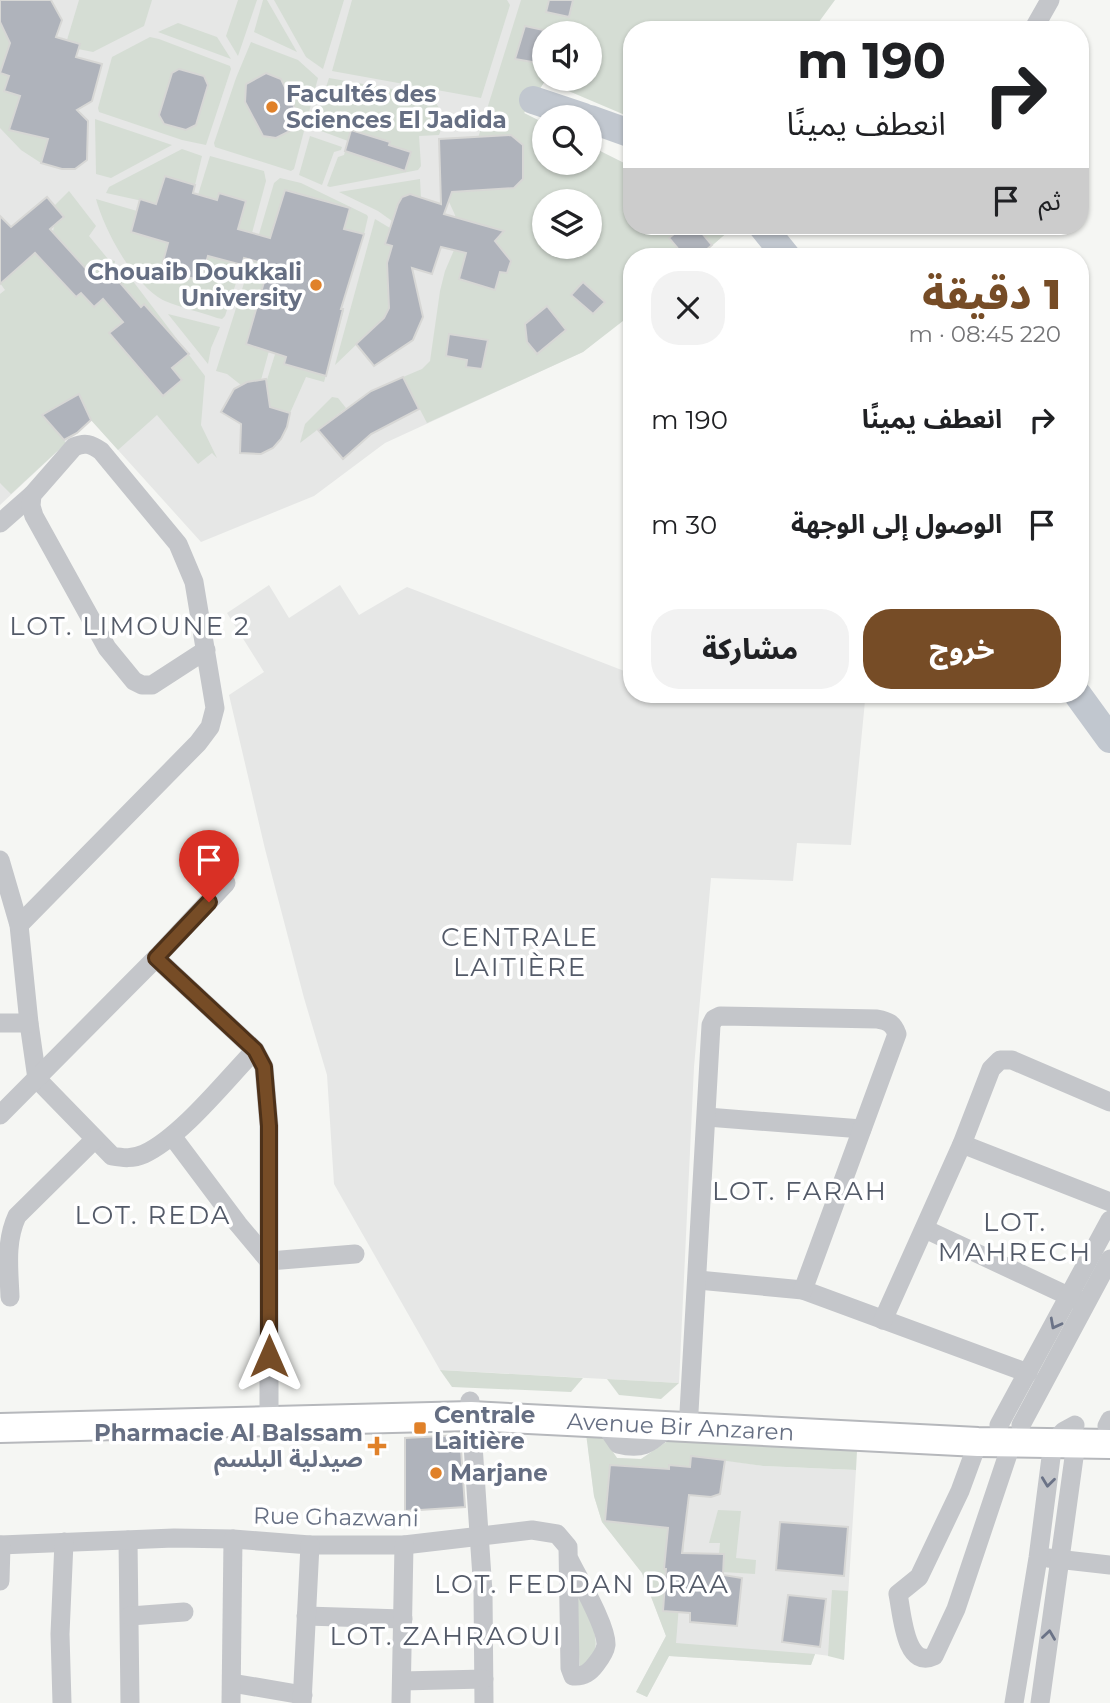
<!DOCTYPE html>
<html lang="ar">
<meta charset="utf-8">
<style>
:root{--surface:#fff;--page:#f2f2f2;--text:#202124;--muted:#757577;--accent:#764c26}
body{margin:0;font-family:Montserrat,"Noto Sans Arabic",sans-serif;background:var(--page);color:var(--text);direction:rtl;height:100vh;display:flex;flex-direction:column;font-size:26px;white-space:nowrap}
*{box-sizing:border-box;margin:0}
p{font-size:23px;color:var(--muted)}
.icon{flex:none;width:38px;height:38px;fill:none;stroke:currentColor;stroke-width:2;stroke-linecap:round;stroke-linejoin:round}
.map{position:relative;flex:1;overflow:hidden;direction:ltr}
.details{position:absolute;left:623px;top:248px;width:466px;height:455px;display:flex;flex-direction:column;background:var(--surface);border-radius:28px;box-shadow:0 2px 5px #0004;direction:rtl}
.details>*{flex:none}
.hud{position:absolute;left:623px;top:21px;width:466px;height:214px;border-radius:28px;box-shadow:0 2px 5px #0004;direction:rtl;background:#fff;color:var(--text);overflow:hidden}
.tools{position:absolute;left:532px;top:21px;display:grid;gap:14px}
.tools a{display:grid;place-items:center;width:70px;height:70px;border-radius:50%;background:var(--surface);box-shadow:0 2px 5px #0004;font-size:35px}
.pin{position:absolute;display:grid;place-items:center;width:60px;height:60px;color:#fff;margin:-72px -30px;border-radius:50% 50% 50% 0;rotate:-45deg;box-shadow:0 0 7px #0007}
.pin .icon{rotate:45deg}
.me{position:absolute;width:77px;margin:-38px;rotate:0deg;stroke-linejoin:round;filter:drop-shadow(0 0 5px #0008)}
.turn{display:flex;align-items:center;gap:24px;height:147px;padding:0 28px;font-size:32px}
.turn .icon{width:91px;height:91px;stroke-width:2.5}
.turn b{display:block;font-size:49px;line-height:60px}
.then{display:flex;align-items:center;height:66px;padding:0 28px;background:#0003;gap:14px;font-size:26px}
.round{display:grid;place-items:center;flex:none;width:74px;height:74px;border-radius:28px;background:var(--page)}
.overview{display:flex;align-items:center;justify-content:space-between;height:119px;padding:0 28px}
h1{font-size:42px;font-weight:800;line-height:52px;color:var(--accent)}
.action{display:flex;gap:14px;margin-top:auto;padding:14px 28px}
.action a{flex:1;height:80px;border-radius:28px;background:var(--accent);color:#fff;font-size:28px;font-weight:800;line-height:80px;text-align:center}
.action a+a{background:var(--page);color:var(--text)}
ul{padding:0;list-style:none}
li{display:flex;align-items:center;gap:21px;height:105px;padding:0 28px}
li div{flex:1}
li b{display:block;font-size:26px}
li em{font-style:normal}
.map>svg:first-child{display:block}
.built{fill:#e6e7e6;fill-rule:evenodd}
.green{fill:#d5ddd4;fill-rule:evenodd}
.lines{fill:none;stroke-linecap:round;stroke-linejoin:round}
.river{stroke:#c1c7cf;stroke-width:28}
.building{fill:#afb3bb;stroke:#d7d7d5;stroke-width:2}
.highway-casing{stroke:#b6b8bc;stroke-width:32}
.minor{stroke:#c4c6ca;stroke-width:19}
.highway{stroke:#fff;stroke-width:28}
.oneway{stroke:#6b7387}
.route-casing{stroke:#4d3119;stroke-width:18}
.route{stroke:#764c26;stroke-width:12}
.poi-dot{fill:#e08129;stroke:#fff;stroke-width:2.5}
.labels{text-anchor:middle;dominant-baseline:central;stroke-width:7;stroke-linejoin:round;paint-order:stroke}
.poi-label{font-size:23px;font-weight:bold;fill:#666f83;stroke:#fff;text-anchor:start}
.street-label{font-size:23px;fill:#666f83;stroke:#fff}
.quarter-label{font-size:26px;letter-spacing:2px;fill:#535a68;stroke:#fff}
</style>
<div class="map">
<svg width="1110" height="1703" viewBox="0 0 1110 1703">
<rect width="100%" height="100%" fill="#f5f6f3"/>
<g class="built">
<path d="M0,0h598l-54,33v46h2l-22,34 20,10v40h46v-17l42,21v59h92l6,4 -32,27h-66v55l-49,40 -198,91 -71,53 -113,46 -110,-122 -91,85zM544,201h46v46h-46z"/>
<polygon points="269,585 289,618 340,585 359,615 407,587 632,674 632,695 862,695 865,701 851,845 797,843 793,881 711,878 694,1067 679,1383 440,1370 334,1184 327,1075 304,998 265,849 229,695 264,672 227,613"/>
<polygon points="588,1448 611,1450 617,1458 641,1459 656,1449 763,1466 856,1470 844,1660 837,1657 815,1654 811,1665 669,1656 647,1697 636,1692 666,1636 642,1573 602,1522 594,1496"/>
</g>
<g class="green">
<polygon points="79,0 152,0 144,26 93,52 78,49 79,44 67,40"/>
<polygon points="238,0 257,0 238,56 226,36"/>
<polygon points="263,0 267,0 297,52 254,32"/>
<polygon points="274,0 344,0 323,69 306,57"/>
<polygon points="352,0 507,0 510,5 481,98 332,71"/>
<path d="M521,0h314l-22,30h-181v88l-87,-37 -21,32 20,10v40h46v-17l42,21v59h92l6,4 -31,27h-67v57l-49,38 -156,71 -24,-46 19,-8 8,-8 10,-70 5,-20 15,-35 -5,-21 -10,-22 69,-5 8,-43 -11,-10 -33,3zM544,33h46v46h-46zM544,201h46v46h-46z"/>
<polygon points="0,22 10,43 1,73 9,76 4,91 20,96 9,129 48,139 41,163 21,150 0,128"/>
<polygon points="178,23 217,37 231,59 158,32"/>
<polygon points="150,37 159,39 230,66 231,69 206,145 182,140 99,112 98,108 112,57"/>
<polygon points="251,42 298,60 318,78 294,169 291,171 215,147 214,143 236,78"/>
<path d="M329,78l92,16c18,4 26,24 18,41l-20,1 2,30 -3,4 -88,17 -3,-1 11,-29 6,-2 4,-14 -35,-13z"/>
<polygon points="95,119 172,145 111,178 96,174"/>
<polygon points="310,136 342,147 341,150 334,152 322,185 299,175"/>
<polygon points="182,149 202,156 195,185 165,176 156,204 106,193 109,187"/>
<polygon points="210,156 264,171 266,181 252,233 238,229 198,195"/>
<polygon points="280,178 301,183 367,215 368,217 364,234 274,272 256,267 252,258 274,183"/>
<path d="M420,179l1,19 -11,-4c-12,5 -14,15 -18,27l-14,-10 -39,-19z"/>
<polygon points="69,191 96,226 89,236 108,259 115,261 114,267 100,280 94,278 53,232 54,226 63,217 54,206"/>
<path d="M96,199l41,12 31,32 74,22 -17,51 -3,3 -5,-1c-17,-6 -35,-10 -52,-17 -30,-14 -61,-71 -69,-102z"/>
<polygon points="375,219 390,228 385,244 392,246 387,261 412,269 387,271 389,308 384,318 335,365"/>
<polygon points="25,228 76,297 81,293 94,307 103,299 110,307 116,279 123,272 126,272 205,376 201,425 217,458 212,453 198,464 157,415 118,450 91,420 79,395 43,415 66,443 11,494 0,483 0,294 5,290 0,283"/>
<polygon points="250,278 264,282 246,344 269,351 261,380 247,382 241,385 227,374 216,371 245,280"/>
<polygon points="296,296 344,310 324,382 306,377 290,413 270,407 266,383 293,297"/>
<polygon points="168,314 220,327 211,348 208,364"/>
<polygon points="332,397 338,398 346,408 300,443 305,424"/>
<polygon points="440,1370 583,1378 571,1392 452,1387"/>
<polygon points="607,1379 679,1383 661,1399 619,1395"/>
<polygon points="585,1426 599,1431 617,1458 641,1459 681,1432 776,1447 857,1451 856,1470 763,1466 691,1456 690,1467 669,1465 669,1469 610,1465 605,1521 685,1530 676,1643 815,1654 811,1665 669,1656 647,1697 636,1692 666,1636 642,1573 602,1522 594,1496"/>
<polygon points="718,1510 741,1511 736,1558 756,1560 755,1574 723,1572 724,1555 719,1554 720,1543 709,1543"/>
<path d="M575,1584c8,17 27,52 19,70 -3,6 -10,13 -14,18z"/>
<polygon points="832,1590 848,1591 844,1660 828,1656"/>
</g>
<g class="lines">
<g class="river">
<polyline points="533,100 584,117"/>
<polyline points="590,119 632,134"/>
<polyline points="762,226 787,257"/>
<polyline points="1078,695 1110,739"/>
</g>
</g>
<g class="building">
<polygon points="0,0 51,0 62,20 56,37 80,44 76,57 102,64 92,101 77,110 88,121 87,160 75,169 62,169 41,163 48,139 9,130 20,96 4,91 9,76 0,73 10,43 0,22"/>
<polygon points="549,0 573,0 569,17 546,12"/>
<polygon points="525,26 548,31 544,33 544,42 538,63 515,59"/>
<polygon points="179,69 204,76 208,85 196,125 186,130 164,124 159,115 172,73"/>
<polygon points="266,73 281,79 299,117 298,127 276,138 263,136 245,102 246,84"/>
<polygon points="351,130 390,142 389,145 411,152 405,171 345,151"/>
<polygon points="511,135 523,145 523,179 514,188 452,192 444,214 504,231 495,241 511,261 507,273 500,272 495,290 459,279 466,253 441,247 432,274 412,268 423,317 413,340 374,366 356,344 384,318 389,308 387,263 392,246 385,244 398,204 402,197 410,194 441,204 439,139"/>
<polygon points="165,176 195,185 193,193 217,200 219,193 246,201 238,229 270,238 285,190 350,208 344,229 364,234 341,309 343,309 326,376 284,364 286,357 246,344 269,265 244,258 242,265 208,256 201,281 161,269 168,243 131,232 140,199 156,204"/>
<polygon points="47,197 64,217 50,229 98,282 110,271 141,307 144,304 189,354 172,368 182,380 163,396 109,333 123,322 103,299 94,307 81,293 76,297 35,253 0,284 0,216 11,227"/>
<polygon points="684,226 696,226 712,245 698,257 685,257 669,238"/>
<polygon points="583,282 605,302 593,314 571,295"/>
<polygon points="547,306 566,330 537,354 527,342 525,324"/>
<polygon points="449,334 488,340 482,369 466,367 467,360 446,356"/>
<polygon points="403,377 419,409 371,434 343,459 318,430 371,391"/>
<polygon points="266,379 270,407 290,413 287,427 281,439 273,448 261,454 240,453 241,424 221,412 234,389 247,382"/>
<polygon points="79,394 91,420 77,433 64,440 42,415"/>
<polygon points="460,1435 465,1507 405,1511 405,1438"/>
<polygon points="691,1456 725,1460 720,1494 711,1497 689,1495 682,1553 724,1554 723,1575 742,1578 737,1626 690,1622 690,1613 663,1611 666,1569 664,1569 668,1528 605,1521 610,1465 669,1469 669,1465 690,1467"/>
<polygon points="780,1522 848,1527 844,1576 776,1570"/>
<polygon points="788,1595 826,1599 820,1647 782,1642"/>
</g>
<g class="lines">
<g class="highway-casing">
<g id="highway">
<path id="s1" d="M0,1428l471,-12 507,26 132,2"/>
</g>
</g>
<g class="minor">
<polyline points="1033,30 1050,0"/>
<polyline points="0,523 32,495"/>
<path d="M0,860l19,65 10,98 8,56 75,77c11,2 21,3 32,-2 37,-17 82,-74 111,-104"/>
<path d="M19,925l179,-182 12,-16 5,-19 -21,-126 -16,-38 -77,-93c-10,-7 -16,-9 -27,-4l-42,48 -1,11 3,10 73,132 27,33 8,4h10l54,-35"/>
<polyline points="156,958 255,1050 264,1067 269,1126 269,1421"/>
<polyline points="0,1023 29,1023"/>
<polyline points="0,1115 156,958 226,883"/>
<polyline points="707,1117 862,1129"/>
<polyline points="172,1136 238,1224 269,1261 355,1254"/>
<polyline points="962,1144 1110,1202"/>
<polyline points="925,1229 1079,1301"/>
<polyline points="698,1280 803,1290 1028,1373"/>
<path d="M10,1297c-1,-28 -5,-55 7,-81l78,-77"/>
<polyline points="883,1320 962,1144 991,1069 1000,1060 1012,1060 1110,1102"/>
<polyline points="470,1401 483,1592 484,1703"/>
<path d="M689,1412l22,-387 3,-6 6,-3 157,3c11,2 16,4 20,15l-94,256"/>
<path d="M603,1422l15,22c27,7 33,-2 53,-19"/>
<polyline points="999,1425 1110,1220"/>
<polyline points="1021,1425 1110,1259"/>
<polyline points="1107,1426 1110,1420"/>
<path d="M978,1442l-18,49 -41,86 -21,17c4,19 7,76 36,62l22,-47 56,-167"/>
<polyline points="128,1540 130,1703"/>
<path d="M0,1545l174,-7 59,1 77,6h94l128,-15 25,4 11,13 2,121 3,8c11,1 17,-4 23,-12 4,-5 9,-12 10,-19 1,-19 -28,-67 -37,-86"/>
<polyline points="1048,1558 1110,1565"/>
<polyline points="0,1581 1,1545"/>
<polyline points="130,1616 184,1612"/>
<polyline points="306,1616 403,1619"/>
<polyline points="402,1681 484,1679"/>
<polyline points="232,1683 303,1695"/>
<polyline points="62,1703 60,1634 64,1542"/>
<polyline points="231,1703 233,1539"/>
<polyline points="302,1703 310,1545"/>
<polyline points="401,1703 404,1545"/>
<polyline points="1014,1703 1038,1558 1053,1442 1064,1431 1075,1425"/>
<polyline points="1040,1703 1076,1443 1070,1436"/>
</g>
<use href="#highway" class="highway"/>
</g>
<defs><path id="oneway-chevron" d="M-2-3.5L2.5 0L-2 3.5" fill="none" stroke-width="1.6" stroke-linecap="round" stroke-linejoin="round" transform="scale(1.75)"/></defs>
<g class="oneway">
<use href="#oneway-chevron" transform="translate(1055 1324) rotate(118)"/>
<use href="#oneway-chevron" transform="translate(1048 1482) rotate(97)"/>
<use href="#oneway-chevron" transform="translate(1049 1635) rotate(-82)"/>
</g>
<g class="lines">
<g class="route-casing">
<polyline id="route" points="209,902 156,958 255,1050 264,1067 269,1126 269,1356"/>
</g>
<use href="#route" class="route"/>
</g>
<g class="poi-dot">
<circle cx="272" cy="107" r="7"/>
<circle cx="316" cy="285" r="7"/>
<rect x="413" y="1421" width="14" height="14" rx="3.5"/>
<path d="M373.5 1435.5h7v7h7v7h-7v7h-7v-7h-7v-7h7z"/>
<circle cx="436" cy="1473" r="7"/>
</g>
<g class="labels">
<g class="poi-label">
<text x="286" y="94">Facultés des<tspan x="286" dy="26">Sciences El Jadida</tspan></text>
<text x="302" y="272" text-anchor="end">Chouaib Doukkali<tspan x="302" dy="26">University</tspan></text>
<text x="434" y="1415">Centrale<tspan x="434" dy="26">Laitière</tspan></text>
<text x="363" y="1433" text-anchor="end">Pharmacie Al Balssam<tspan x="363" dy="26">صيدلية البلسم</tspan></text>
<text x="450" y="1473">Marjane</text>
</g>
<g class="street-label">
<text stroke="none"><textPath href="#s1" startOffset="681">Avenue Bir Anzaren</textPath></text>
<text transform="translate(336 1517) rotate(1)">Rue Ghazwani</text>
</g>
<g class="quarter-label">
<text x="130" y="626">LOT. LIMOUNE 2</text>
<text x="520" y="937">CENTRALE<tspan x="520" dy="30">LAITIÈRE</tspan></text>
<text x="800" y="1191">LOT. FARAH</text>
<text x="153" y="1215">LOT. REDA</text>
<text x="1015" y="1222">LOT.<tspan x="1015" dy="30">MAHRECH</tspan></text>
<text x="582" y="1584">LOT. FEDDAN DRAA</text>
<text x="446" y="1636">LOT. ZAHRAOUI</text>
</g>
</g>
</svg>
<div class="tools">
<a><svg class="icon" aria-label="sound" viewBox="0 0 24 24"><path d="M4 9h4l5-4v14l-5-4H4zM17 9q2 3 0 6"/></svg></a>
<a><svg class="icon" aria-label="search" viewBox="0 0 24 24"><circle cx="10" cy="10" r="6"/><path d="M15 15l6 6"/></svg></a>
<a><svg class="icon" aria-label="layers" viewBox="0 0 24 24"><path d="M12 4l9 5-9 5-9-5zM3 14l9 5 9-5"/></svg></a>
</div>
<div class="pin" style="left:209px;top:902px;background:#d93025"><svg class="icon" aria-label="arrive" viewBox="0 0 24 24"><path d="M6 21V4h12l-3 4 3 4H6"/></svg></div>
<svg class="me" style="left:269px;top:1356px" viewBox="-20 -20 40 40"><path d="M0-17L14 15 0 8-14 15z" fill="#764c26" stroke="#fff" stroke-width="4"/></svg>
<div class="hud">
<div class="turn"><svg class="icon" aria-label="right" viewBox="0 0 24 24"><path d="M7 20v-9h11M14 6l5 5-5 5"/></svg><div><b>190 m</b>انعطف يمينًا</div></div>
<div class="then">ثم<svg class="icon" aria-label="arrive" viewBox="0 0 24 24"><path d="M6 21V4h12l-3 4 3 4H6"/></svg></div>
</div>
<section class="details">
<div class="overview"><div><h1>1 دقيقة</h1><p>220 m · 08:45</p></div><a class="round"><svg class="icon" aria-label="close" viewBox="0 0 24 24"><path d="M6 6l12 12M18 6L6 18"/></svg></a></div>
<ul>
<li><svg class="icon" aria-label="right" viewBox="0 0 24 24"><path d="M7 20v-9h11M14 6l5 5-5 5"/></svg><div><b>انعطف يمينًا</b></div><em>190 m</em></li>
<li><svg class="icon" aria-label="arrive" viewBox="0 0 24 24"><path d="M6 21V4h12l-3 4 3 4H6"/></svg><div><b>الوصول إلى الوجهة</b></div><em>30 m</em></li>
</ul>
<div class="action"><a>خروج</a><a>مشاركة</a></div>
</section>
</div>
